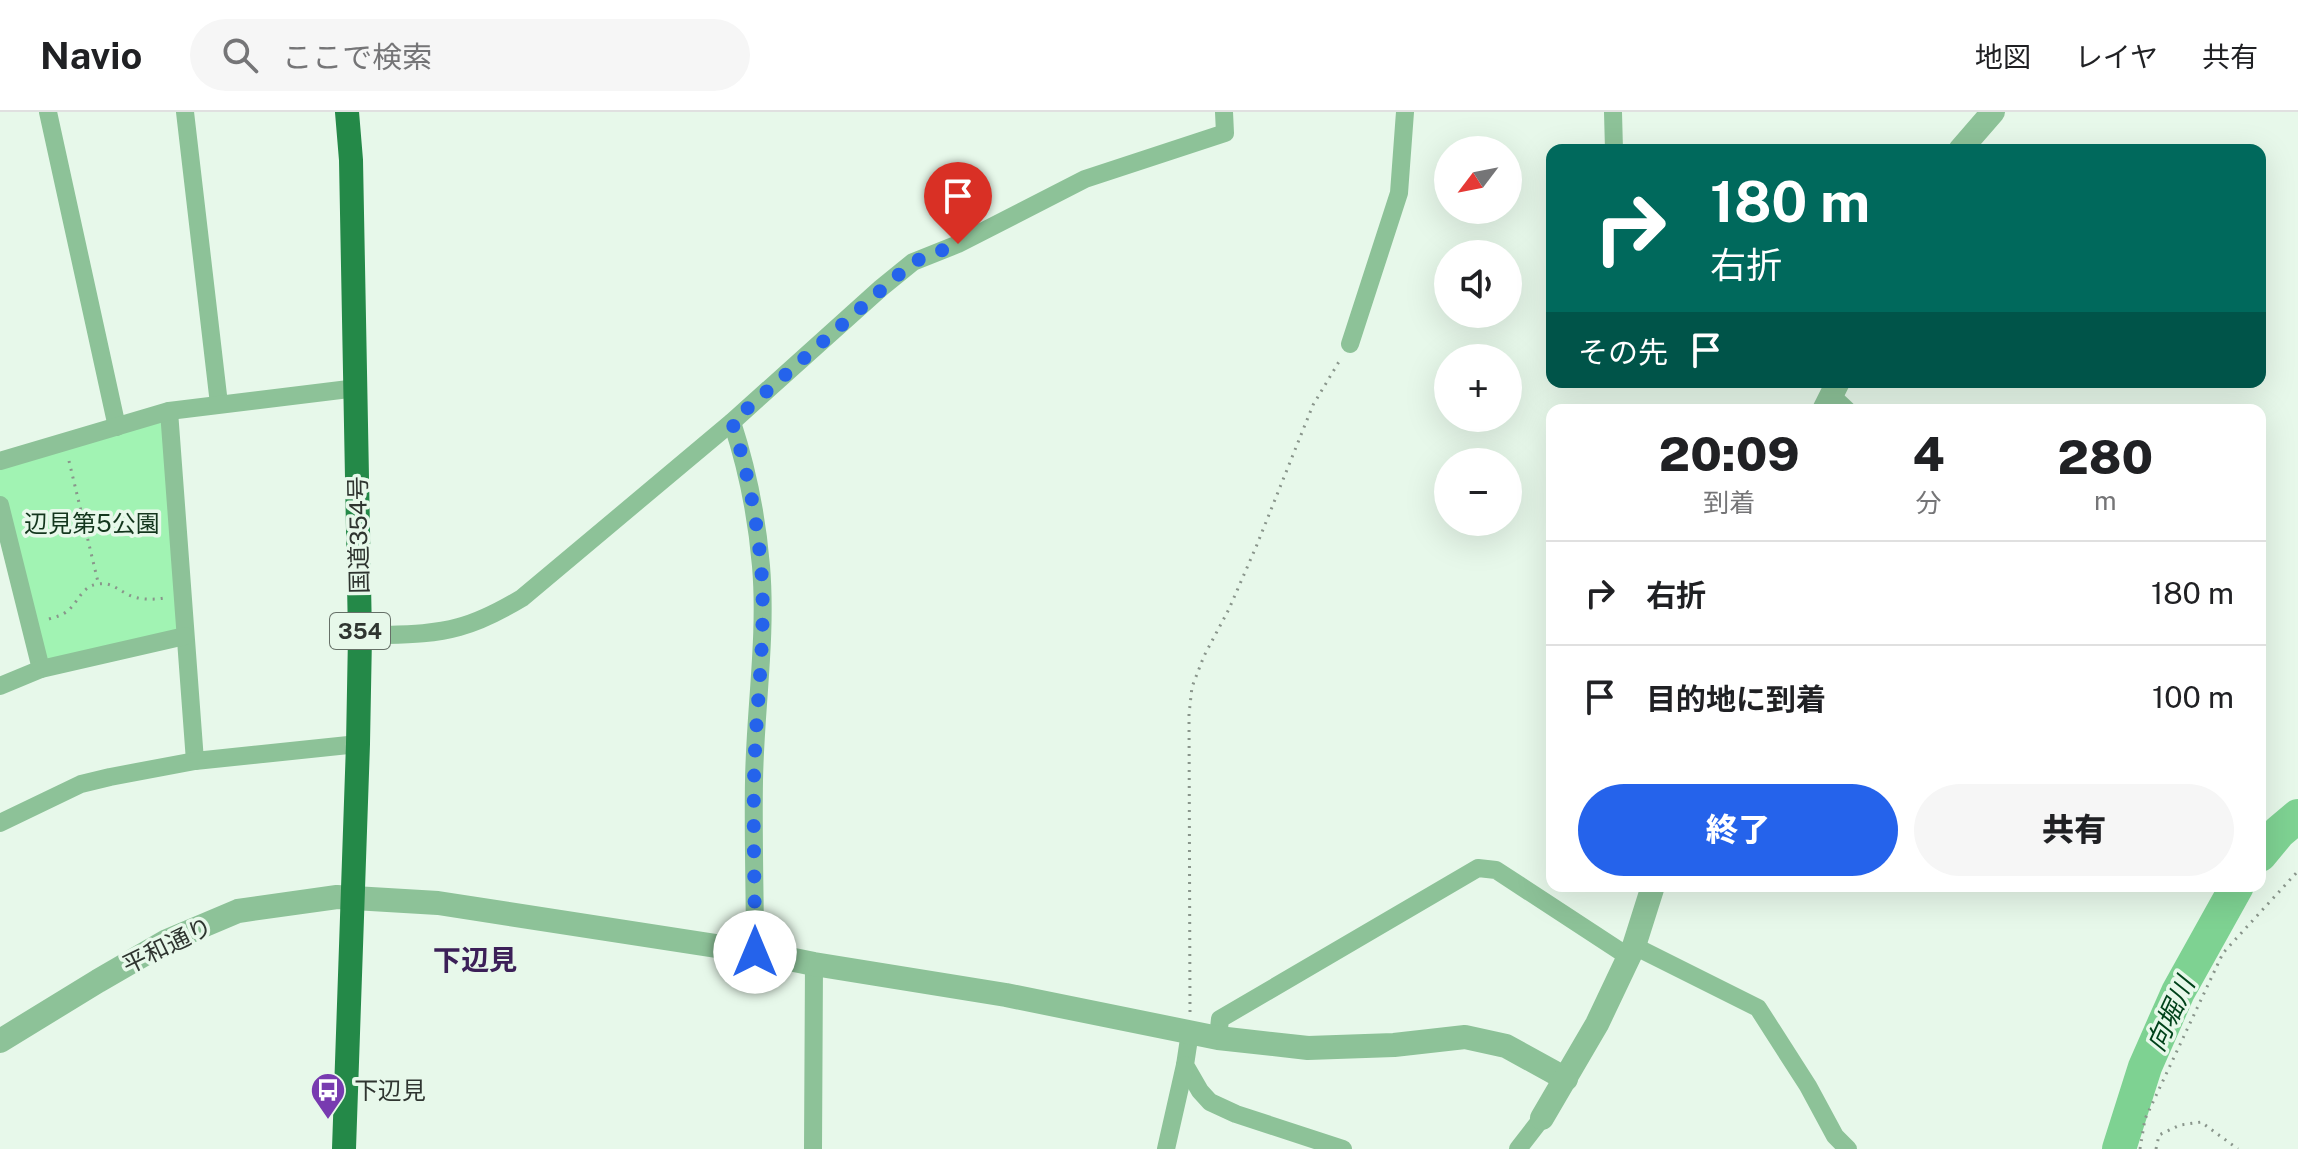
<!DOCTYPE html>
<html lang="ja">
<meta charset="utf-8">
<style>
:root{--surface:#fff;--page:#f6f6f6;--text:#202124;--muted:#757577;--line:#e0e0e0;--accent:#2563eb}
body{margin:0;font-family:"Public Sans","Noto Sans JP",sans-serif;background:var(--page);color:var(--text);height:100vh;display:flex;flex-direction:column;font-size:30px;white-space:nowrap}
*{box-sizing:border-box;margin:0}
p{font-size:26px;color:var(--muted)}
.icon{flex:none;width:44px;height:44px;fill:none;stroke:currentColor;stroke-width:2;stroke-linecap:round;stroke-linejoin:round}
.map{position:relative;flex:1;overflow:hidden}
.side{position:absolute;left:1546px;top:292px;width:720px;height:488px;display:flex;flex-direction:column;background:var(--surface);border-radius:16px;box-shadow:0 8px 32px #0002}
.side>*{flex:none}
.top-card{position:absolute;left:1546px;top:32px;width:720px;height:244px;border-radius:16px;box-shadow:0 8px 32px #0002;background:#00695c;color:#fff;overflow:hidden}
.needle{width:52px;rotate:238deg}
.buttons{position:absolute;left:1434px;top:24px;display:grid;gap:16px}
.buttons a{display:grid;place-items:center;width:88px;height:88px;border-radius:50%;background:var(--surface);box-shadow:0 8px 32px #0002;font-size:40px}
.pin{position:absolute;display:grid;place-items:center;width:68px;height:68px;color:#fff;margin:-82px -34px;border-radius:50% 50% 50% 0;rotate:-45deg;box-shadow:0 0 8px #0007}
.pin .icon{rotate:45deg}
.me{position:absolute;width:88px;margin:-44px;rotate:0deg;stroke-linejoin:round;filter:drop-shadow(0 0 6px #0008)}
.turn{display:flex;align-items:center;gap:28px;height:168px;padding:0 32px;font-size:36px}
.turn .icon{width:104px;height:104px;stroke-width:2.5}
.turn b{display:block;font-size:56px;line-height:68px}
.then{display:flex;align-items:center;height:76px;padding:0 32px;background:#0003;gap:16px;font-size:30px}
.eta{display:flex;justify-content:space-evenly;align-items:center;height:136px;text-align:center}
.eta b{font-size:48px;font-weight:800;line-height:56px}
.action{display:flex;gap:16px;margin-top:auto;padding:16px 32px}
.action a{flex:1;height:92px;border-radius:48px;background:var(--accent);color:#fff;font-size:32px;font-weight:800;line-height:92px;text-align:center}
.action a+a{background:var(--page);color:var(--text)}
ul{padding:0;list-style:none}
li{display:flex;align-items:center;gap:24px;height:104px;padding:0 32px;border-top:2px solid var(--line)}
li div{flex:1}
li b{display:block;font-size:30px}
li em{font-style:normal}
header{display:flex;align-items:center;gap:48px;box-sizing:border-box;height:112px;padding:0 40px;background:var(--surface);border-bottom:2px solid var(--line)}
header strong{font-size:38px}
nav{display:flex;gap:44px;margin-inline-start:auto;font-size:28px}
.search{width:560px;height:72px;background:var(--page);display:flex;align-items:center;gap:20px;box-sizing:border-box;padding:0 28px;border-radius:44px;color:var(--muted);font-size:30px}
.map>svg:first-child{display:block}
.green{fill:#a1f3b3}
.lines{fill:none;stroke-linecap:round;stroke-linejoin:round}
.river{stroke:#7ed292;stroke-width:34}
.path{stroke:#89958b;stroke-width:3;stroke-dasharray:2 6;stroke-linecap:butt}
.minor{stroke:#8dc298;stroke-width:18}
.tertiary{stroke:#8dc298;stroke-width:24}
.trunk{stroke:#248948;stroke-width:24}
.route{stroke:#2563eb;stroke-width:14;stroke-dasharray:0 25.2}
.labels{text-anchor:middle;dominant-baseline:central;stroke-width:7;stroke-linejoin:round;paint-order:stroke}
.shield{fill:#e7f8ea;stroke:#667068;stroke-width:2}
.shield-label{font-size:22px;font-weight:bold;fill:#2f3530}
.park-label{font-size:24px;fill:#13361d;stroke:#e7f8ea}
.street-label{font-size:24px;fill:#2f3530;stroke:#e7f8ea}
.poi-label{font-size:24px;fill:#2f3530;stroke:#e7f8ea;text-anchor:start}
.water-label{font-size:26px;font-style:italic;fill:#00421a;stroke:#e7f8ea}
.quarter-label{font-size:28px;font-weight:bold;fill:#3c2058;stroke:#e7f8ea}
</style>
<header>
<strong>Navio</strong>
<div class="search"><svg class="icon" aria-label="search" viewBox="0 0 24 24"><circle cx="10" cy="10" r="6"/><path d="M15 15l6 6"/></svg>ここで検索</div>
<nav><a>地図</a><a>レイヤ</a><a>共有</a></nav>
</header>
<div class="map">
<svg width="2298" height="1037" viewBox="0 0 2298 1037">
<rect width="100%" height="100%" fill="#e7f8ea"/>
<polygon class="green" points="169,299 185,524 41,557 0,393 0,349"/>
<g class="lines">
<g class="river">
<polyline points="2260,743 2279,720 2298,704"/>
<polyline points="2119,1037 2145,955 2178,880 2237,774"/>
</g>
<g class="path">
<polyline points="69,349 98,470"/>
<path d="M49,507c6,-2 12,-3 17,-7 12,-8 15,-26 32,-28 13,-2 19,5 29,10 11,6 25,6 37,4"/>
<polyline points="1190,900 1189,602 1192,575 1204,544 1229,497 1256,435 1313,293 1340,248"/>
<polyline points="2140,1037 2145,1007 2223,841 2298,759"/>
<polyline points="2156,1037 2159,1023 2180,1013 2201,1010 2238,1037"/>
</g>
<g class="minor">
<polyline points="48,0 117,315"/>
<polyline points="185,0 219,292"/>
<polyline points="1613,0 1614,38"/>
<polyline points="1350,232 1399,81 1405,0"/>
<polyline points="1831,283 1847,298"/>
<polyline points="169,299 195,649"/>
<path d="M732,310c15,46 25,96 29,144 6,71 -6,144 -7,215 -1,57 1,114 1,171"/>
<polyline points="0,349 169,299 357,276"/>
<polyline points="0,393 41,557"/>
<path d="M360,524c32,-2 67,0 99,-9 23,-6 43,-17 63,-29l210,-176 149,-134 32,-26 45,-18 127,-65 140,-46 -1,-21"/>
<polyline points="0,574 41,557 185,524"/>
<polyline points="0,711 81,672 110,665 195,649 358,632"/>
<polyline points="1634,834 1758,896 1808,974 1835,1024 1848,1037"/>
<polyline points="1190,920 1185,953 1200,979 1210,990 1236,1002 1343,1037"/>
<polyline points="1218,926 1220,907 1478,756 1496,758 1629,845"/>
<polyline points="813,1037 814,852"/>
<polyline points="1166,1037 1185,953"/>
<polyline points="1518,1037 1542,1006"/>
</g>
<g class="tertiary">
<polyline points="1960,38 1993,0"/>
<polyline points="1824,298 1838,270"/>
<polyline points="0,929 98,869 167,829 238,799 337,785 438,791 755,840 814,852 1006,883 1218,926 1308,936 1394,933 1465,925 1506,934 1566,967"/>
<polyline points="1542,1006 1597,912 1634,834 1653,774"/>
</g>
<polyline class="trunk" points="344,1037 358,632 360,524 351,48 347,0"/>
</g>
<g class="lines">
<path class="route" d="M755,840c0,-57 -2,-114 -1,-171 1,-71 13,-144 7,-215 -4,-48 -14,-98 -29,-144l181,-160 45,-18"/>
</g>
<defs>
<g id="bus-pin" transform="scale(1.8)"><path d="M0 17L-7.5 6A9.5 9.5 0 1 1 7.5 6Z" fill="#783bb0" stroke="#e7f8ea"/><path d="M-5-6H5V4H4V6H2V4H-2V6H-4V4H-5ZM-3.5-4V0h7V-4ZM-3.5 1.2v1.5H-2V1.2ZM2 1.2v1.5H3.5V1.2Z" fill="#fff"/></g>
</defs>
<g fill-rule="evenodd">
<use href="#bus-pin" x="328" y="978"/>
</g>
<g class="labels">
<rect class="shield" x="330" y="501" width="60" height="36" rx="6"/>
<g class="shield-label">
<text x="360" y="519">354</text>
</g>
<g class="park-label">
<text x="92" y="411">辺見第5公園</text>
</g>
<g class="street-label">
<text transform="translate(358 423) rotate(-91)">国道354号</text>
<text transform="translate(167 833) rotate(-26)">平和通り</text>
</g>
<g class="poi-label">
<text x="354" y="978">下辺見</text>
</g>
<g class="water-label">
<text transform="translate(2170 902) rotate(-65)">向堀川</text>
</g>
<g class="quarter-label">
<text x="475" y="847">下辺見</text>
</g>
</g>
</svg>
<div class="buttons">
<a><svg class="needle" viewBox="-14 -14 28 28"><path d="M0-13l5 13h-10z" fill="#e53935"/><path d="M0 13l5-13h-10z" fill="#757577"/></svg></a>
<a><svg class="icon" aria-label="sound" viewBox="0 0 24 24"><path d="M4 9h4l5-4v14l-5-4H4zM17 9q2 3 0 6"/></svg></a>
<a>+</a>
<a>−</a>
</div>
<div class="pin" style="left:958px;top:132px;background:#d93025"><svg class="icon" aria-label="arrive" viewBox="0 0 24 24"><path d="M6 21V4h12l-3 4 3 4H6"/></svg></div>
<svg class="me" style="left:755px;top:840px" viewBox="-20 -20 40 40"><circle r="19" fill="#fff"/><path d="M0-13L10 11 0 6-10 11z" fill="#2563eb"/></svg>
<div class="top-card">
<div class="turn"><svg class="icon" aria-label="right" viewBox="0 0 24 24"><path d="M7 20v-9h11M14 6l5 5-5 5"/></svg><div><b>180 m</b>右折</div></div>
<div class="then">その先<svg class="icon" aria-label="arrive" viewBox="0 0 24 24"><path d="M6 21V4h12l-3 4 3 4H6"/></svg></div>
</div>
<section class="side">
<div class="eta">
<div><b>20:09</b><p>到着</p></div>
<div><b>4</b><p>分</p></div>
<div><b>280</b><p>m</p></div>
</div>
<ul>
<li><svg class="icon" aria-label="right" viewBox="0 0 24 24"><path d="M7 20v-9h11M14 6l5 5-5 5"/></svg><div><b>右折</b></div><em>180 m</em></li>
<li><svg class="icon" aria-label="arrive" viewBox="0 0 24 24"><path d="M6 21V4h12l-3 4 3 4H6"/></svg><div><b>目的地に到着</b></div><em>100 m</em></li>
</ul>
<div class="action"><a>終了</a><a>共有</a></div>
</section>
</div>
